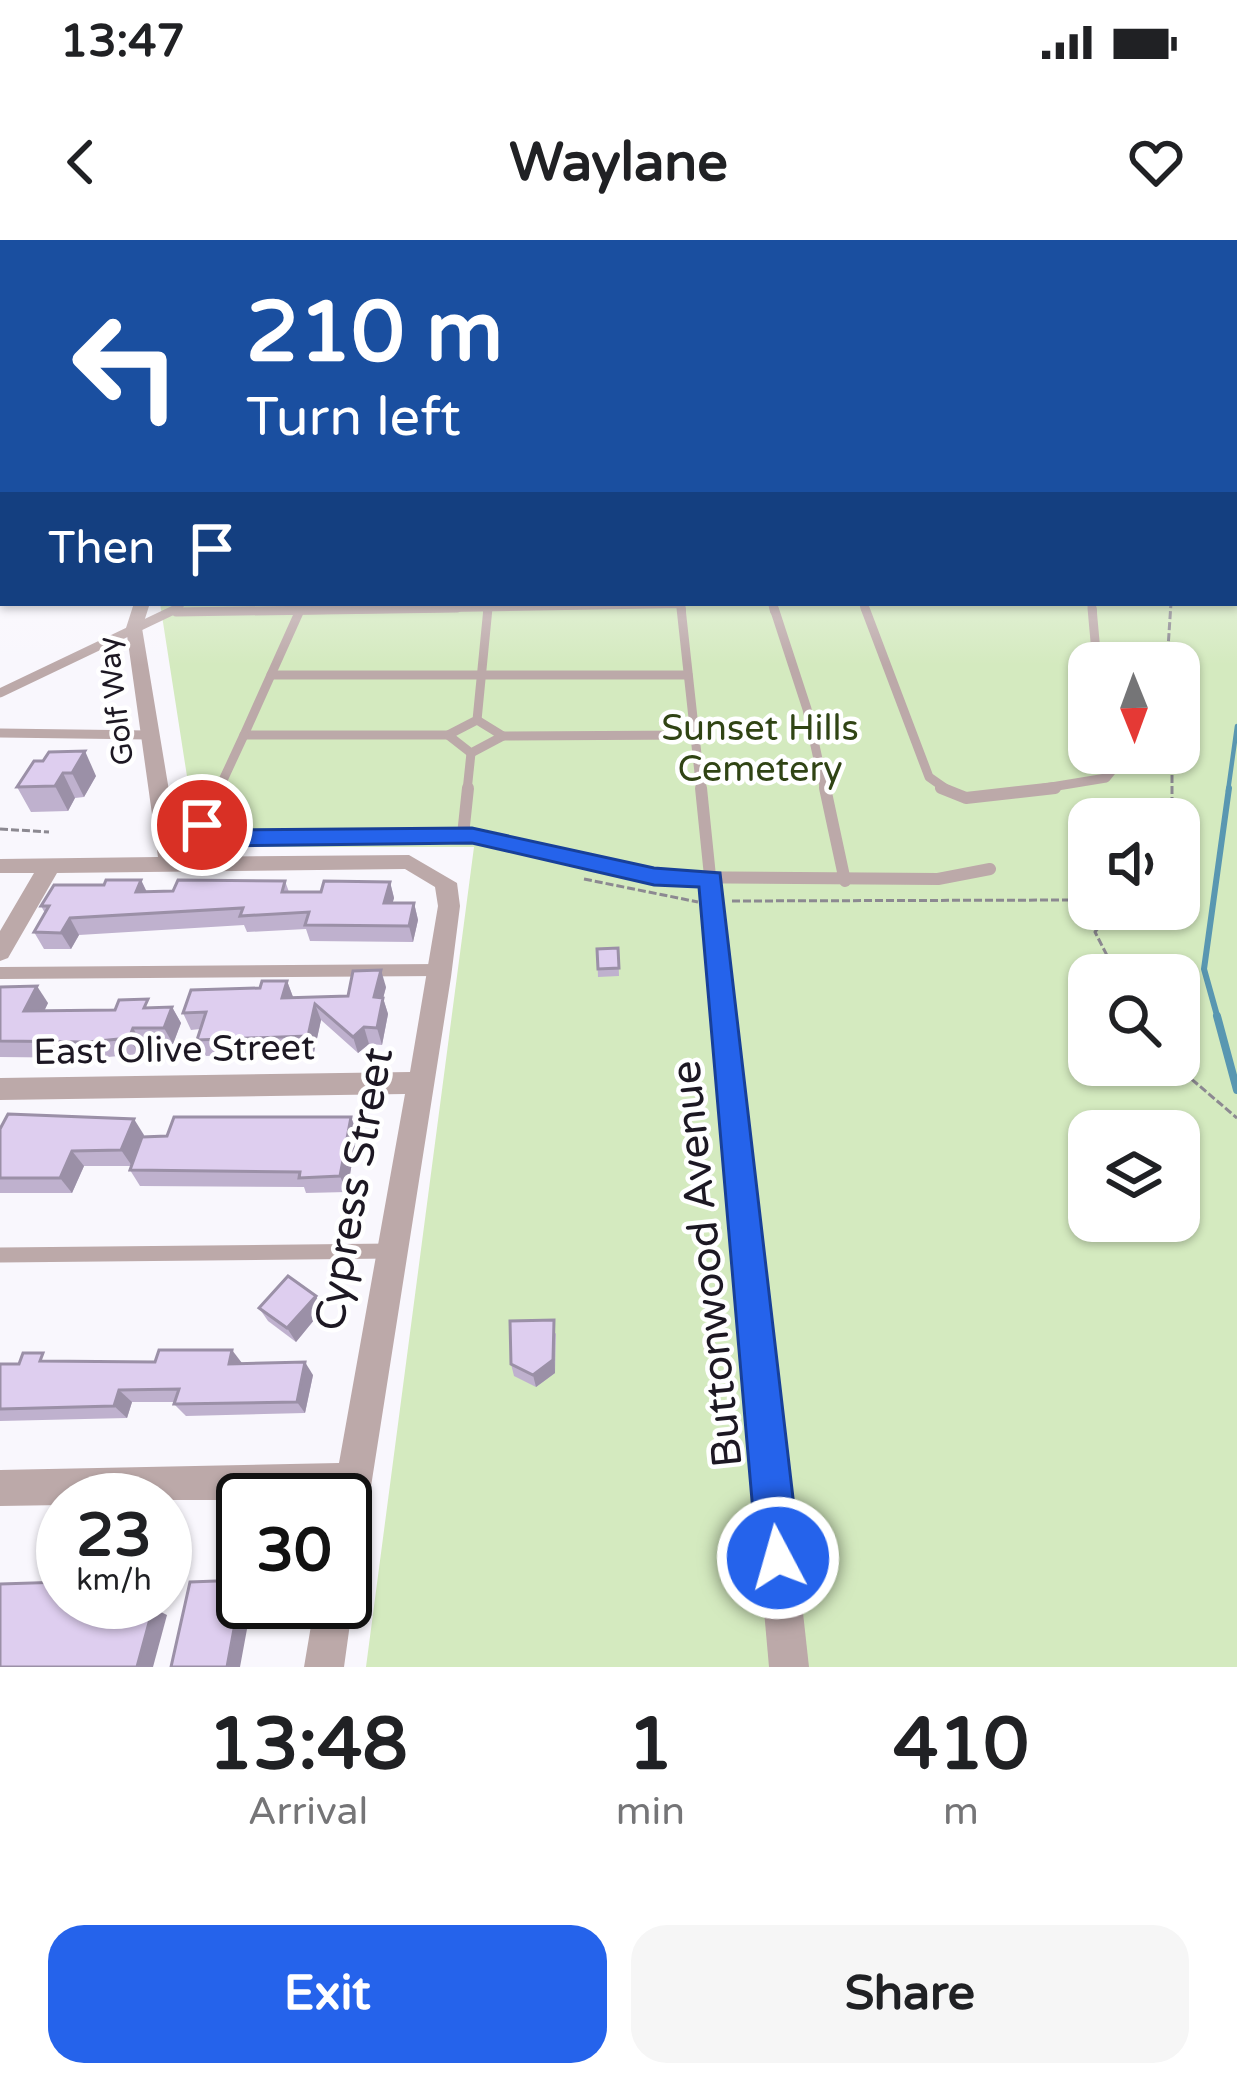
<!DOCTYPE html>
<style>
:root{--surface:#fff;--page:#f6f6f6;--text:#202124;--muted:#757577;--accent:#2563eb}
body{margin:0;font-family:"Varela Round",sans-serif;background:var(--page);color:var(--text);height:100vh;display:flex;flex-direction:column;font-size:45px;white-space:nowrap}
*{box-sizing:border-box;margin:0}
p{font-size:39px;color:var(--muted)}
.icon{flex:none;width:66px;height:66px;fill:none;stroke:currentColor;stroke-width:2;stroke-linecap:round;stroke-linejoin:round}
.map{position:relative;height:1427px;overflow:hidden}
.drawer{display:flex;flex-direction:column;background:var(--surface);flex:1}
.drawer>*{flex:none}
.hud{position:absolute;left:0px;top:0px;width:1239px;height:366px;box-shadow:0 3px 9px #0004;background:#1a4fa0;color:#fff;overflow:hidden}
.needle{width:78px;rotate:179deg}
.buttons{position:absolute;left:1068px;top:402px;display:grid;gap:24px}
.buttons a{display:grid;place-items:center;width:132px;height:132px;border-radius:24px;background:var(--surface);box-shadow:0 3px 9px #0004;font-size:60px}
.speed{position:absolute;left:36px;top:1233px;display:flex;gap:24px;font-size:60px;font-weight:700;text-align:center}
.speed>*{display:grid;place-content:center;width:156px;height:156px;border-radius:50%;background:var(--surface);box-shadow:0 3px 9px #0004;line-height:1}
.speed small{font-size:30px;font-weight:400}
.speed .limit{border:6px solid #111;border-radius:18px;background:#fff;color:#111}
.pin{position:absolute;display:grid;place-items:center;width:102px;height:102px;color:#fff;margin:-51px;border:6px solid #fff;border-radius:50%;box-shadow:0 3px 12px #0007}
.me{position:absolute;width:132px;margin:-66px;rotate:354deg;stroke-linejoin:round;filter:drop-shadow(0 0 9px #0008)}
.turn{display:flex;align-items:center;gap:42px;height:252px;padding:0 48px;font-size:54px}
.turn .icon{width:156px;height:156px;stroke-width:2.5}
.turn b{display:block;font-size:84px;line-height:102px}
.then{display:flex;align-items:center;height:114px;padding:0 48px;background:#0003;gap:24px;font-size:45px}
.eta{display:flex;justify-content:space-evenly;align-items:center;height:204px;text-align:center}
.eta b{font-size:72px;font-weight:700;line-height:84px}
.primary-button{display:flex;gap:24px;margin-top:auto;padding:24px 48px}
.primary-button a{flex:1;height:138px;border-radius:36px;background:var(--accent);color:#fff;font-size:48px;font-weight:700;line-height:138px;text-align:center}
.primary-button a+a{background:var(--page);color:var(--text)}
.status{display:flex;justify-content:space-between;align-items:center;height:84px;padding:0 60px;background:var(--surface);direction:ltr}
.status svg{height:33px;fill:currentColor}
header{display:flex;justify-content:space-between;align-items:center;height:156px;padding:0 48px;background:var(--surface);font-size:54px;font-weight:700}
.map>svg:first-child{display:block}
.green{fill:#d4eabf;fill-rule:evenodd}
.lines{fill:none;stroke-linecap:round;stroke-linejoin:round}
.stream-far2{stroke:#5997b1;stroke-width:4.5}
.stream-far1{stroke:#5997b1;stroke-width:6}
.stream{stroke:#5997b1;stroke-width:8}
.path{stroke:#8c8991;stroke-width:3;stroke-dasharray:8 3;stroke-linecap:butt}
.lane-far3{stroke:#bca9a9;stroke-width:8}
.lane-far2{stroke:#bca9a9;stroke-width:9}
.lane-far1{stroke:#bca9a9;stroke-width:12}
.lane{stroke:#bca9a9;stroke-width:15}
.street{fill:#bca9a9;fill-rule:evenodd}
.wall{fill:#bfb1ce}
.shaded-wall{fill:#9b90a7}
.building{fill:#deceef;stroke:#9b90a7;stroke-width:3}
.route{fill:#2563eb;stroke:#184099;stroke-width:3}
.labels{text-anchor:middle;dominant-baseline:central;stroke-width:9;stroke-linejoin:round;paint-order:stroke}
.far-street-label{font-size:30px;fill:#1d1823;stroke:#fff}
.park-label{font-size:36px;fill:#304414;stroke:#fff}
.street-label{font-size:36px;fill:#1d1823;stroke:#fff}
.near-street-label{font-size:42px;fill:#1d1823;stroke:#fff}
</style>
<div class="status"><b>13:47</b><svg viewBox="0 0 49 12"><path d="M0 12V9h3v3zM5 12V6h3v6zM10 12V3h3v9zM15 12V0h3v12zM26 1h20v11H26zM47 4h2v5h-2z"/></svg></div>
<header><svg class="icon" aria-label="back" viewBox="0 0 24 24"><path d="M15 5l-7 7 7 7"/></svg>Waylane<svg class="icon" aria-label="heart" viewBox="0 0 24 24"><path d="M12 20l-8-8c-3-5 5-10 8-4 3-6 11-1 8 4z"/></svg></header>
<div class="map">
<svg width="1237" height="1427" viewBox="0 0 1237 1427">
<rect width="100%" height="100%" fill="#f9f7fd"/>
<path class="green" d="M1237,225v1202h-871l108,-820h-276l-38,-244h1076zM1089,423h90v90h-90zM1089,579h90v90h-90zM1089,735h90v90h-90zM1089,891h90v90h-90z"/>
<g class="lines">
<polyline class="stream-far2" points="1228,551 1237,486"/>
<polyline class="stream-far1" points="1218,779 1204,729 1229,548"/>
<polyline class="stream" points="1217,776 1237,850"/>
<g class="path">
<polyline points="1167,423 1171,363"/>
<polyline points="1172,513 1172,579"/>
<polyline points="0,589 49,592"/>
<polyline points="584,639 698,662"/>
<polyline points="732,661 1073,660 1089,665"/>
<polyline points="1117,735 1095,692 1110,673 1120,669"/>
<polyline points="1175,825 1237,878"/>
</g>
<g class="lane-far3">
<polyline points="772,363 774,371"/>
<polyline points="863,363 866,371"/>
<polyline points="1091,363 1093,371"/>
<polyline points="177,371 181,363"/>
<polyline points="268,371 681,364 682,371"/>
<polyline points="300,371 302,366"/>
<polyline points="487,371 488,364"/>
</g>
<g class="lane-far2">
<polyline points="301,368 244,495 448,495 477,480 488,368"/>
<polyline points="681,368 701,551"/>
<polyline points="774,368 807,469 825,551"/>
<polyline points="865,368 929,537 949,551"/>
<polyline points="1092,368 1097,423"/>
<polyline points="176,372 457,368"/>
<polyline points="271,435 688,435"/>
<polyline points="0,453 178,368"/>
<polyline points="0,493 149,495"/>
<polyline points="448,495 471,513 503,496 477,480"/>
<polyline points="503,496 695,495"/>
<polyline points="218,551 244,495"/>
<polyline points="467,551 471,513"/>
<polyline points="1027,551 1106,538 1126,513"/>
</g>
<g class="lane-far1">
<polyline points="219,548 202,585 206,595 472,595 654,637 938,639 990,629"/>
<polyline points="701,548 715,685"/>
<polyline points="825,548 845,641"/>
<polyline points="941,548 966,558 1055,548"/>
<polyline points="463,595 468,548"/>
<polyline points="0,733 439,730"/>
</g>
<polyline class="lane" points="0,1015 391,1011"/>
<g class="street">
<polygon points="134,363 150,363 142,388 180,617 409,615 457,643 460,666 451,737 364,1291 358,1304 345,1310 345,1260 63,1260 63,1265 0,1266 0,1230 339,1223 405,854 0,860 0,838 410,832 438,666 435,647 405,629 57,633 8,718 0,721 0,691 34,633 0,633 0,619 158,617 126,388"/>
<polygon points="715,677 727,685 809,1427 769,1427 703,685"/>
<polygon points="345,1347 353,1362 344,1427 304,1427 315,1362 345,1362"/>
</g>
</g>
<g class="wall">
<polygon points="34,521 96,536 84,557 75,558 68,571 31,572 17,547"/>
<polygon points="141,640 147,652 173,651 285,641 289,652 321,652 390,642 394,658 392,663 414,663 418,680 413,702 310,701 306,689 247,692 244,685 79,695 71,709 44,709 34,692 45,673 41,666 104,645"/>
<polygon points="618,708 619,736 598,737 597,709"/>
<polygon points="287,741 293,757 348,756 386,747 383,758 388,774 382,805 369,804 358,813 321,780 314,812 206,816 197,800 200,789 191,790 183,773"/>
<polygon points="0,747 48,763 44,771 172,767 181,783 173,804 143,805 139,814 98,818 0,817"/>
<polygon points="351,877 357,893 347,952 306,953 304,947 140,946 130,930 131,926 84,926 72,953 0,953 0,889 144,895 143,897 167,896"/>
<polygon points="316,1056 323,1069 296,1102 268,1081 259,1068"/>
<polygon points="556,1093 555,1133 536,1147 514,1136 511,1124"/>
<polygon points="53,1121 242,1124 313,1135 305,1173 186,1176 174,1164 175,1162 132,1162 127,1178 0,1181 0,1124"/>
</g>
<g class="shaded-wall">
<polygon points="85,511 96,536 84,557 72,533"/>
<polygon points="63,533 75,558 68,571 55,546"/>
<polygon points="141,640 149,657 136,652"/>
<polygon points="390,642 394,658 388,680 384,663"/>
<polygon points="414,663 418,680 413,702 409,686"/>
<polygon points="70,678 79,695 71,709 61,693"/>
<polygon points="381,730 386,747 379,774 374,757"/>
<polygon points="287,741 293,757 282,758"/>
<polygon points="37,746 48,763 36,788 24,771"/>
<polygon points="383,758 388,774 382,805 377,788"/>
<polygon points="315,764 321,780 314,812 308,796"/>
<polygon points="172,767 181,783 173,804 164,788"/>
<polygon points="364,787 369,804 358,813 353,797"/>
<polygon points="133,788 143,805 139,814 129,798"/>
<polygon points="351,877 357,893 347,952 340,936"/>
<polygon points="134,879 144,895 132,926 121,910"/>
<polygon points="72,911 84,926 72,953 60,938"/>
<polygon points="316,1056 323,1069 296,1102 287,1088"/>
<polygon points="554,1080 555,1133 536,1147 533,1135"/>
<polygon points="232,1110 242,1123 229,1124"/>
<polygon points="305,1122 313,1135 305,1173 297,1162"/>
<polygon points="119,1150 132,1162 127,1178 114,1166"/>
<polygon points="243,1344 243,1362 252,1362 240,1427 227,1427"/>
<polygon points="109,1362 126,1362 123,1375 108,1367"/>
<polygon points="153,1368 167,1375 153,1427 137,1427"/>
</g>
<g class="building">
<polygon points="85,511 72,533 63,533 55,546 17,547 34,521 43,521 49,512"/>
<polygon points="106,640 141,640 136,652 173,651 178,640 285,641 282,652 321,652 324,641 390,642 384,663 414,663 409,686 305,685 309,672 240,676 243,668 70,678 61,693 34,692 49,666 41,666 54,645 104,645"/>
<polygon points="618,708 619,728 598,729 597,709"/>
<polygon points="381,730 374,757 383,758 377,788 364,787 353,797 315,764 308,796 197,800 206,772 183,773 191,750 260,748 262,741 287,741 282,758 348,756 353,731"/>
<polygon points="37,746 24,771 115,770 119,760 148,759 144,768 172,767 164,788 133,788 129,798 88,802 0,801 0,747"/>
<polygon points="8,874 134,879 121,910 72,911 60,938 0,938 0,889"/>
<polygon points="174,877 351,877 340,936 299,938 300,932 130,930 142,897 167,896"/>
<polygon points="288,1036 316,1056 287,1088 259,1068"/>
<polygon points="554,1080 553,1120 533,1135 511,1124 510,1081"/>
<polygon points="159,1110 232,1110 229,1124 305,1122 297,1162 174,1164 179,1149 119,1150 114,1166 0,1169 0,1124 19,1124 23,1113 43,1113 40,1121 155,1122"/>
<polygon points="243,1340 227,1427 171,1427 190,1342"/>
<polygon points="63,1342 63,1362 109,1362 108,1367 153,1368 137,1427 0,1427 0,1344"/>
</g>
<linearGradient id="sky" x2="0" y2="1"><stop stop-color="#79beea"/><stop offset="0.53" stop-color="#fcfbfe"/><stop offset="1" stop-color="#fcfbfe" stop-opacity="0"/></linearGradient>
<rect width="1237" height="425" fill="url(#sky)"/>
<polygon class="route" points="202,577 221,590 472,588 654,628 720,633 800,1318 793,1334 778,1340 763,1334 757,1318 699,647 654,645 472,603 221,606 198,600 190,585"/>
<g class="labels">
<g class="far-street-label">
<text transform="translate(116 461) rotate(-97)">Golf Way</text>
</g>
<g class="park-label">
<text x="760" y="488">Sunset Hills<tspan x="760" dy="41">Cemetery</tspan></text>
</g>
<g class="street-label">
<text transform="translate(174 810) rotate(-1)">East Olive Street</text>
</g>
<g class="near-street-label">
<text transform="translate(354 949) rotate(-80)">Cypress Street</text>
<text transform="translate(707 1024) rotate(-96)">Buttonwood Avenue</text>
</g>
</g>
</svg>
<div class="buttons">
<a><svg class="needle" viewBox="-14 -14 28 28"><path d="M0-13l5 13h-10z" fill="#e53935"/><path d="M0 13l5-13h-10z" fill="#757577"/></svg></a>
<a><svg class="icon" aria-label="sound" viewBox="0 0 24 24"><path d="M4 9h4l5-4v14l-5-4H4zM17 9q2 3 0 6"/></svg></a>
<a><svg class="icon" aria-label="search" viewBox="0 0 24 24"><circle cx="10" cy="10" r="6"/><path d="M15 15l6 6"/></svg></a>
<a><svg class="icon" aria-label="layers" viewBox="0 0 24 24"><path d="M12 4l9 5-9 5-9-5zM3 14l9 5 9-5"/></svg></a>
</div>
<div class="speed"><div>23<small>km/h</small></div><div class="limit">30</div></div>
<div class="pin" style="left:202px;top:585px;background:#d93025"><svg class="icon" aria-label="arrive" viewBox="0 0 24 24"><path d="M6 21V4h12l-3 4 3 4H6"/></svg></div>
<svg class="me" style="left:778px;top:1318px" viewBox="-20 -20 40 40"><circle r="17" fill="#2563eb" stroke="#fff" stroke-width="3"/><path d="M0-11L8 9 0 5-8 9z" fill="#fff"/></svg>
<div class="hud">
<div class="turn"><svg class="icon" aria-label="left" viewBox="0 0 24 24"><path d="M17 20v-9H6M10 6l-5 5 5 5"/></svg><div><b>210 m</b>Turn left</div></div>
<div class="then">Then<svg class="icon" aria-label="arrive" viewBox="0 0 24 24"><path d="M6 21V4h12l-3 4 3 4H6"/></svg></div>
</div>
</div>
<section class="drawer">
<div class="eta">
<div><b>13:48</b><p>Arrival</p></div>
<div><b>1</b><p>min</p></div>
<div><b>410</b><p>m</p></div>
</div>
<div class="primary-button"><a>Exit</a><a>Share</a></div>
</section>
